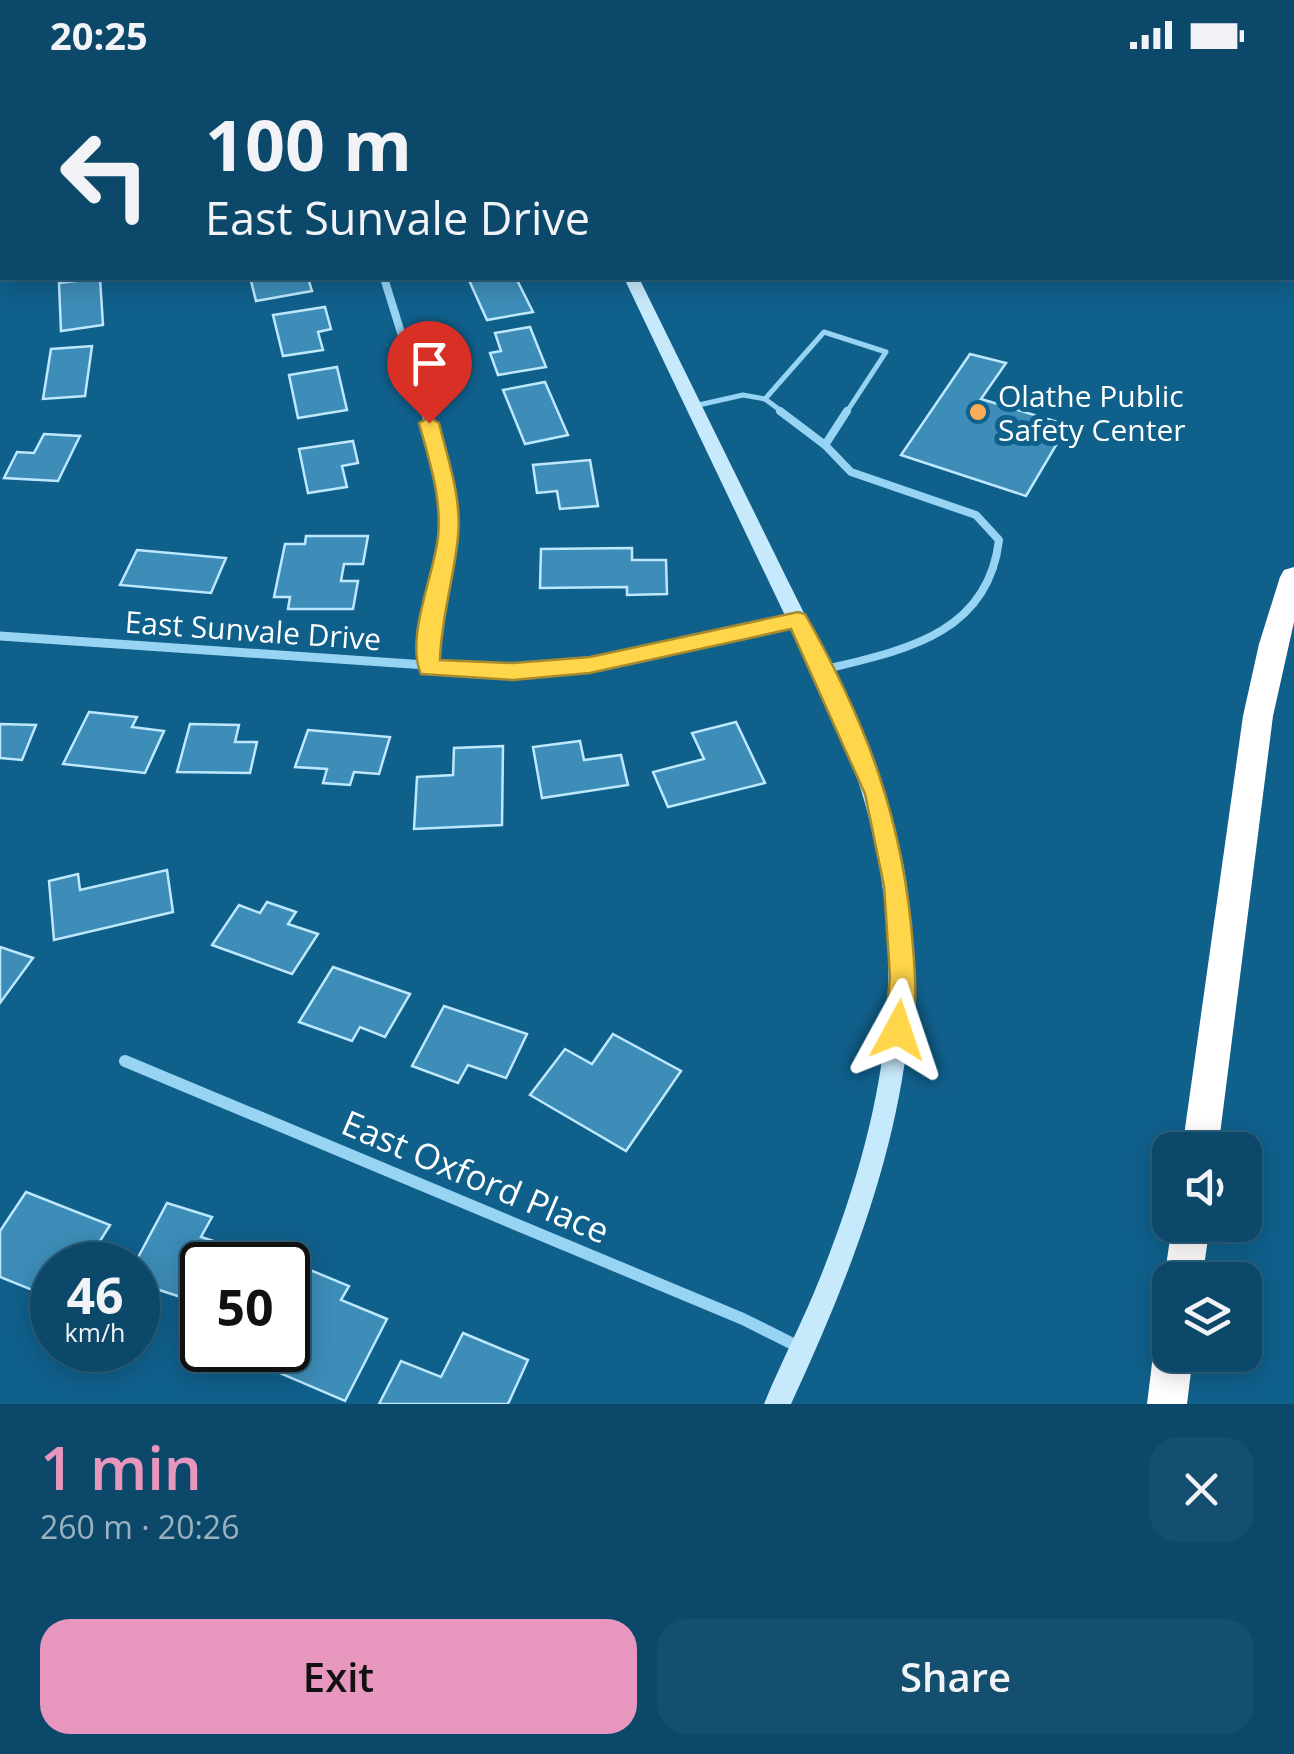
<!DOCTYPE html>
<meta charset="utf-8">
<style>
:root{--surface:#0c4869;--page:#154f6f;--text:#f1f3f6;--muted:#9ab2c0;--line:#2c607d;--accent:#e797bd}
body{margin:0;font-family:"Open Sans",sans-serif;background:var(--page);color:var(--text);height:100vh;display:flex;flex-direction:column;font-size:38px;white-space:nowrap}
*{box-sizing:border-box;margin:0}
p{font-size:32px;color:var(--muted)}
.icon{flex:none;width:55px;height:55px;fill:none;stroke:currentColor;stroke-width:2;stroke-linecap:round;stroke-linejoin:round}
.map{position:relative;height:1334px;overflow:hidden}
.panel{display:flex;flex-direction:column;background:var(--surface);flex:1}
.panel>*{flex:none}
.banner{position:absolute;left:0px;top:0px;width:1295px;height:210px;box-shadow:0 5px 25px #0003,0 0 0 2px var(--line);background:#0c4869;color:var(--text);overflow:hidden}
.controls{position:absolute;left:1152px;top:1062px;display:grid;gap:20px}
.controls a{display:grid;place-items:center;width:110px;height:110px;border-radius:20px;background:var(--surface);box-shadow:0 5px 25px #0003,0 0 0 2px var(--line);font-size:50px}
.speed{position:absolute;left:30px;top:1172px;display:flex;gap:20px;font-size:50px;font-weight:700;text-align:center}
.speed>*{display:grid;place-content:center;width:130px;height:130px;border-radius:50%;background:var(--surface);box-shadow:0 5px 25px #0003,0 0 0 2px var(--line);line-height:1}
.speed small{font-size:25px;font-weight:400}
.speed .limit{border:5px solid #111;border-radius:15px;background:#fff;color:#111}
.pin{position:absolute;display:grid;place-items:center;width:85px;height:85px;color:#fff;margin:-102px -42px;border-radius:50% 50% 50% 0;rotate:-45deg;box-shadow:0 0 10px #0007}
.pin .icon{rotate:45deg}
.me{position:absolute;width:110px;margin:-55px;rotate:5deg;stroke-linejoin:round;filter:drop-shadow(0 0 8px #0008)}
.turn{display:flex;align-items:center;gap:35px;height:210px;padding:0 40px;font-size:45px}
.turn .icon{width:130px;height:130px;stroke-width:2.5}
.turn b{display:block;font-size:70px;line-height:85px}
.round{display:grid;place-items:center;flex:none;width:105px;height:105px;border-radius:30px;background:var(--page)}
.headline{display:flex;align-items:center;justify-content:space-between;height:170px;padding:0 40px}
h1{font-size:60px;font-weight:600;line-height:75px;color:var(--accent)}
.button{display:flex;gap:20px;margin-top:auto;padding:20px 40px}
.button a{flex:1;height:115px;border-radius:30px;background:var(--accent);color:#111;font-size:40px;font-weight:600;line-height:115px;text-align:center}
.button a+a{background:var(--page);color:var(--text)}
.status{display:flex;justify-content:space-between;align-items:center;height:70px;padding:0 50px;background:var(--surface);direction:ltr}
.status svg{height:28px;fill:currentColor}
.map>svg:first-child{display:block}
.building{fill:#3d8db8;stroke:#bee8fd;stroke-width:2.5}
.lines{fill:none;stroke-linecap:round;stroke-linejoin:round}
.lane-far1{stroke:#97d3f2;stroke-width:5}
.lane{stroke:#97d3f2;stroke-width:8}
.street-far2{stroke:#97d3f2;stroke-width:8}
.street-far1{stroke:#97d3f2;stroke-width:9}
.street{stroke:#97d3f2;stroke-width:12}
.secondary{fill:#c6e9fc;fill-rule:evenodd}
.highway{fill:#fff;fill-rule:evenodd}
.route{fill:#ffd54a;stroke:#a68a30;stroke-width:2.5}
.poi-dot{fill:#ffac58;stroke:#10608c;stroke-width:4}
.labels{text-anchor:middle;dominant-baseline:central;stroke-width:10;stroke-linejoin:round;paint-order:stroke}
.poi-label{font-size:30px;fill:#fff;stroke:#10608c;text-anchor:start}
.street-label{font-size:30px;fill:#fff;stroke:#10608c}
.near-street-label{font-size:35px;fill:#fff;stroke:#10608c}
</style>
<div class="status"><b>20:25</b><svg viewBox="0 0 49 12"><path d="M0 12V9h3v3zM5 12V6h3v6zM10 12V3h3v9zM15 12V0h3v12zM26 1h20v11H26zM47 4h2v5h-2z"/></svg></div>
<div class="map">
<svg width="1294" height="1334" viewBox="0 0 1294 1334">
<rect width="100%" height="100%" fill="#10608c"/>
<g class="building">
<polygon points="100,208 103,255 61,261 59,213"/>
<polygon points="308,208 312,221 256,231 251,211"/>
<polygon points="468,208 516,208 533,242 487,250"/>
<polygon points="325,237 331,259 318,262 323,280 283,286 273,245"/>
<polygon points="530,257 546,297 498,305 490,283 501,281 495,263"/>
<polygon points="92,276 85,326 43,329 51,279"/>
<polygon points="970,284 1006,293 981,329 1068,355 1026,426 901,385"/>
<polygon points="337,297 347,340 298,348 289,305"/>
<polygon points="545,312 568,365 525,374 503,320"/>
<polygon points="44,364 80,366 58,411 4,408 17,382 34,383"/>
<polygon points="353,371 358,393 342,396 347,417 308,423 299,379"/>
<polygon points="590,390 598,436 560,439 557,421 537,423 533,395"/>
<polygon points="306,466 368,466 363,494 344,494 341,511 358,511 353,539 288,539 290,527 274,527 285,474 305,474"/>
<polygon points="632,478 632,490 666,490 667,524 627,525 627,517 540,518 541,479"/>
<polygon points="137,480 226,488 211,523 120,515"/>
<polygon points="89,642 137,647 132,657 164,661 145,703 63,694"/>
<polygon points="736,652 765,713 668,737 653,702 704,689 692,663"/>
<polygon points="0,654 36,655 22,690 0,688"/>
<polygon points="190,654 239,655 235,672 257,672 250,703 177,702"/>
<polygon points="308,660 390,667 379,704 354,702 350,715 323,713 327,699 295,697"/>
<polygon points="580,671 584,690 621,685 628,715 542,728 533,677"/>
<polygon points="503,676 502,755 414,759 417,707 453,705 454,678"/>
<polygon points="167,800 173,842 54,870 49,811 78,804 80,820"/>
<polygon points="267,832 296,842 288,854 318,864 292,904 212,875 239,835 260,843"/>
<polygon points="0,877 33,888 0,933"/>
<polygon points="333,897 410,924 385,967 360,957 352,971 299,952"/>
<polygon points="444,936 527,964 506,1008 468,995 458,1013 412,996"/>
<polygon points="613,964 681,1001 626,1081 530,1025 565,979 592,994"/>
<polygon points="26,1122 110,1155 85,1195 52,1195 52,1228 0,1207 0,1161"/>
<polygon points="167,1133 212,1147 201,1167 257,1185 252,1195 202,1195 202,1234 138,1213 138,1195 134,1195"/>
<polygon points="293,1193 349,1216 341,1230 387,1249 345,1331 240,1286 244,1280 288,1280 288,1203"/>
<polygon points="463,1263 528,1290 508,1334 379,1334 401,1291 441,1307"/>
</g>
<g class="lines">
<g class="lane-far1">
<polyline points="757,2 776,0"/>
<polyline points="1036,2 1053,0"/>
<polyline points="765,329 784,343"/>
<polyline points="765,329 824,262 886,282 846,343"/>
<polyline points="694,336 743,325 765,329"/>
</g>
<g class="lane">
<polyline points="780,341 825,375 847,341"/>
<path d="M825,375l26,27 125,43 23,25c-11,94 -94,110 -173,129"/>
</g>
<polyline class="street-far2" points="384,208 426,343"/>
<g class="street-far1">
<path d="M425,341c13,40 27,81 23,124 -4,45 -18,86 -19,133"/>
<polyline points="0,566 513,601 590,595 798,550"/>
</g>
<polyline class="street" points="125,991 743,1249 803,1279"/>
<g class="secondary">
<polygon points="522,0 536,0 537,2 524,2"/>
<path d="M624,208h15c49,100 98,199 147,299 49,99 105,199 121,309 24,183 -41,356 -116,518h-27c17,-42 39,-83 56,-126 75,-187 97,-351 22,-543z"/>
</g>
<g class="highway">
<polygon points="1294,497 1294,552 1273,646 1218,1080 1182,1080 1243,646 1259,574 1280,507 1284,500"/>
<polygon points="1172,1155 1210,1155 1202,1210 1170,1210 1170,1223 1164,1210"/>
<polygon points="1170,1266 1170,1285 1193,1285 1187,1334 1147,1334 1153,1285 1159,1271"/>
</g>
</g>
<path class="route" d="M429,347l10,6c9,37 23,75 19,114 -4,42 -17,81 -18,123l73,3 77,-6 208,-45 7,2c62,109 99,208 108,333 2,27 6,65 -6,91l-9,3 -9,-3 -4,-8 5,-53 -6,-91 -19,-92 -74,-165 -201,44 -77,7 -92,-6c-16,-36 13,-99 17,-137 4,-39 -9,-77 -19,-114z"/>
<circle class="poi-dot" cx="978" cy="342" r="10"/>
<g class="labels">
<g class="poi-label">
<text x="998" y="325">Olathe Public<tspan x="998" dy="34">Safety Center</tspan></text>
</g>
<g class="street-label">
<text transform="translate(253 560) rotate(4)">East Sunvale Drive</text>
</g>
<g class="near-street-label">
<text transform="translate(476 1106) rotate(23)">East Oxford Place</text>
</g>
</g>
</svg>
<div class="controls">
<a><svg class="icon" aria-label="sound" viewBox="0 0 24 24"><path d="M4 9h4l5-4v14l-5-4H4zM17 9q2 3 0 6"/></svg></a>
<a><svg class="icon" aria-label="layers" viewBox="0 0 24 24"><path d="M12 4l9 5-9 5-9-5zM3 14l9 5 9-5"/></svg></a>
</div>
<div class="speed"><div>46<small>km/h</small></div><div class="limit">50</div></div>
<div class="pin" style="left:429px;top:353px;background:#d93025"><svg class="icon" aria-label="arrive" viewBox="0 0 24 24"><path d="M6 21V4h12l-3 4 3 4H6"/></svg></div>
<svg class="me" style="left:898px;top:960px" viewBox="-20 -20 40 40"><path d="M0-17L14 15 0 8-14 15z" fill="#ffd54a" stroke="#fff" stroke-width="4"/></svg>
<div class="banner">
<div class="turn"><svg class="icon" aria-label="left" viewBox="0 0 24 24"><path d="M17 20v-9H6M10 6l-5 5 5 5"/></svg><div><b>100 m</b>East Sunvale Drive</div></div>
</div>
</div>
<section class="panel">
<div class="headline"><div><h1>1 min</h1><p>260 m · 20:26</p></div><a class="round"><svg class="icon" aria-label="close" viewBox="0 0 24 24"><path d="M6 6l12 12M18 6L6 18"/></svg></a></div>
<div class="button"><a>Exit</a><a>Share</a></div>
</section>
